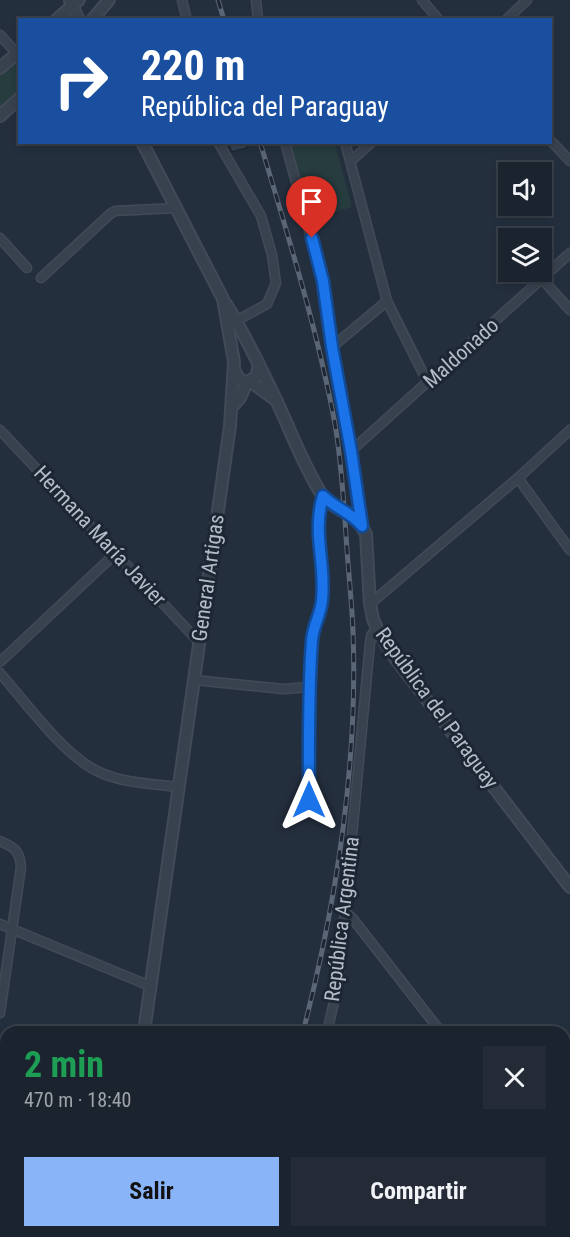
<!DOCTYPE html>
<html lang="es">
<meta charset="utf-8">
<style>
:root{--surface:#1b232e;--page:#242b36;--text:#f1f3f6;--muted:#a0a4aa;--line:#39404a;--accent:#8ab4f8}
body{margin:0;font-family:"Roboto Condensed",sans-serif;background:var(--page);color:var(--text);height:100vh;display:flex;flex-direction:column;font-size:22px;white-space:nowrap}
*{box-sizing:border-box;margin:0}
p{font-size:20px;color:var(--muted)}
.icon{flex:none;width:33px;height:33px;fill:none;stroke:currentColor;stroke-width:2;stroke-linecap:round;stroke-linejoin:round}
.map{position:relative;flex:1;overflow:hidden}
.details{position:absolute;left:0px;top:1026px;width:570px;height:212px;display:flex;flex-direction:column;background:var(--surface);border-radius:18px 18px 0 0;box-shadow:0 3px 9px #0003,0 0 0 2px var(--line)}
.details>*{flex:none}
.top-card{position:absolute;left:18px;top:18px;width:534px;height:126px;border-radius:0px;box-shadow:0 3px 9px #0003,0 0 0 2px var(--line);background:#1a4fa0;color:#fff;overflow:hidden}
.tools{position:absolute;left:498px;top:162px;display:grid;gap:12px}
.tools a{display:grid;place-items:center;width:54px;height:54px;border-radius:0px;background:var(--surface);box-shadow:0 3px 9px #0003,0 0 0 2px var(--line);font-size:30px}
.pin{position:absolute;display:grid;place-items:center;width:51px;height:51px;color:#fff;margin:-62px -26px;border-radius:50% 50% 50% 0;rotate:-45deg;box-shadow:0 0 6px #0007}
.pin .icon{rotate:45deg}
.me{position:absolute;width:66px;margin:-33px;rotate:0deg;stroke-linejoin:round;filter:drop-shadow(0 0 4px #0008)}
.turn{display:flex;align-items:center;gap:21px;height:126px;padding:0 24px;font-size:27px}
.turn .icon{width:78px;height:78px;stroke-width:2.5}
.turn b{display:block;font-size:42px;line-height:51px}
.round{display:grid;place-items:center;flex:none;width:63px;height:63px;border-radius:0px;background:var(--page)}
.headline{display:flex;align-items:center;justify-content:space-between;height:102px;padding:0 24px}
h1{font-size:36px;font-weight:700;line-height:45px;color:#1e9e55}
.action{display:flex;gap:12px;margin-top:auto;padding:12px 24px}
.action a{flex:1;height:69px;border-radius:0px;background:var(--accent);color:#111;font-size:24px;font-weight:700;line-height:69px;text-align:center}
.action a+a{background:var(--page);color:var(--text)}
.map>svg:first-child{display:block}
.green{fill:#263c3f}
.building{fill:#364354;stroke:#1f2835;stroke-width:1.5}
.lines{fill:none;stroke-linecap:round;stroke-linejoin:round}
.minor-casing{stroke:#414a57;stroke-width:11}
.tertiary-casing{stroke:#414a57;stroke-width:14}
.minor{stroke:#38414e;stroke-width:8}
.tertiary{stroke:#38414e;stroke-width:10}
.rail-casing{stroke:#5a6575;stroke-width:5}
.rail{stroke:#1d2633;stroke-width:3;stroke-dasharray:9;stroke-linecap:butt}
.route-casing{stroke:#114b97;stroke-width:15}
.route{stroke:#1a73e8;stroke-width:10}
.labels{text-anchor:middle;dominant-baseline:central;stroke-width:6;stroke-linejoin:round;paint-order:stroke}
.street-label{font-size:21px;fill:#b4bcc9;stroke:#1d2633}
</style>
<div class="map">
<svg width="570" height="1237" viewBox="0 0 570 1237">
<rect width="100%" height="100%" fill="#242f3e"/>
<g class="green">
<polygon points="13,61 19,64 19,90 0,109 0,74"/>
<polygon points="291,143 335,143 352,207 310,219"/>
</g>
<polygon class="building" points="229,142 245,142 247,148 231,152"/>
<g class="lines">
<g class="minor-casing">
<g id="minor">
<polyline points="182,0 187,20"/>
<polyline points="256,0 258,20"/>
<polyline points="422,0 439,20"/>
<polyline points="506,20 527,0"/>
<polyline points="0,35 20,57"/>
<polyline points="550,140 570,161"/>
<polyline points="218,142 261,216 272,255 276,283 267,304 236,321"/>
<polyline points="285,142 323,281 332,347 351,451 362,526"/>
<polyline points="345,142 387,301 428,383"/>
<polyline points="351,161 372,142"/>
<polyline points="0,238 27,268"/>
<polyline points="41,278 110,214 115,211 176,208"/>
<polyline points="542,279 570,310"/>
<polyline points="332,347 387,301"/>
<polyline points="0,430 200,643"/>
<polyline points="351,451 570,253"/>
<polyline points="518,478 570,550"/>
<polyline points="370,604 518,478 570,430"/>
<polyline points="0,662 116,553"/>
<path d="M0,673c25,29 64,82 97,98 24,12 55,13 82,16"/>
<polyline points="194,680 283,689 310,687"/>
<path d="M309,800c0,-53 -1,-107 3,-160 1,-14 9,-26 10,-40 4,-37 -10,-66 1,-104"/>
<path d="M0,841c14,6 20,10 21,26l-21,146"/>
<polyline points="345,912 353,919 441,1032"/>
<polyline points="0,924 150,986"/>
<polyline points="327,1032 338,985 370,643 371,636 376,628"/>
<polyline points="0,1056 6,1058"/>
<polyline points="0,1216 6,1217"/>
<polyline points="103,1232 115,1233"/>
<polyline points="358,1232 362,1237"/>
<polyline points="276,1237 277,1232"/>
</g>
</g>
<g class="tertiary-casing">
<g id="tertiary">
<polyline points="70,1 79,20"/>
<polyline points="56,20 79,0"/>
<polyline points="92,20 109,0"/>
<polyline points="0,68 20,51"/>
<polyline points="0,116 20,98"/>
<polyline points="142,142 223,299 234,362 230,426 144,1032"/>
<path d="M226,304c22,36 40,74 57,111 12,27 23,55 39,80 13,18 34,16 44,39l4,70 3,15 6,14 13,21 178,233"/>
<polyline points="234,370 240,380 247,382 256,377 259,365"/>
<polyline points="250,381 277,401"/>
<polyline points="233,406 240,398 247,382"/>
<polyline points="115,1237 116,1232"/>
</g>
</g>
<use href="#minor" class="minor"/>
<use href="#tertiary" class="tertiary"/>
<g class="rail-casing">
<g id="rail">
<polyline points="218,0 224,20"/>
<path d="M260,142c28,94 57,186 75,282 7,41 9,84 12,126 2,27 5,55 6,82 5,132 -17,272 -50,400"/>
<polyline points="243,1237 244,1232"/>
</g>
</g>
<use href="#rail" class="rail"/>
</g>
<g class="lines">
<g class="route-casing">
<path id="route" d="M309,800c0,-53 -1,-107 3,-160 1,-14 9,-26 10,-40 4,-37 -10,-66 1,-104 12,12 29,17 39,30l-11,-75 -19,-104 -9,-66 -11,-43"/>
</g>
<use href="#route" class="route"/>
</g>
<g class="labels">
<g class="street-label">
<text transform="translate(461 353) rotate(-42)">Maldonado</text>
<text transform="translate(100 536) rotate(47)">Hermana María Javier</text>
<text transform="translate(208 578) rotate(-82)">General Artigas</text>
<text transform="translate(437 708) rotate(54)">República del Paraguay</text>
<text transform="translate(342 919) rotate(-83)">República Argentina</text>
</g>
</g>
</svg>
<div class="tools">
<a><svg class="icon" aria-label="sound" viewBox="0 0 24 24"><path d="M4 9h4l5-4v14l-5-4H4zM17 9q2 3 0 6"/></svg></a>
<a><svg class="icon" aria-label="layers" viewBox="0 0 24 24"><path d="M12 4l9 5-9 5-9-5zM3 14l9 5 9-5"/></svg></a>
</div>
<div class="pin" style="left:312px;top:238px;background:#d93025"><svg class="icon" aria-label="arrive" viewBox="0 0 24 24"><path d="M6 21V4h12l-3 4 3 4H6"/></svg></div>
<svg class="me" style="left:309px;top:800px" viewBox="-20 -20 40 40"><path d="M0-17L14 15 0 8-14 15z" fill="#1a73e8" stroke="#fff" stroke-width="4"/></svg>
<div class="top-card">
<div class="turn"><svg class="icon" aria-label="right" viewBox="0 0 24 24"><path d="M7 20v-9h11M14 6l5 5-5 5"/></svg><div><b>220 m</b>República del Paraguay</div></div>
</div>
<section class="details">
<div class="headline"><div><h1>2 min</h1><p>470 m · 18:40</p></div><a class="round"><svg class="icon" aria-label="close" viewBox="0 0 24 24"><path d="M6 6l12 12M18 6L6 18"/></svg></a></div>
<div class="action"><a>Salir</a><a>Compartir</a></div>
</section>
</div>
